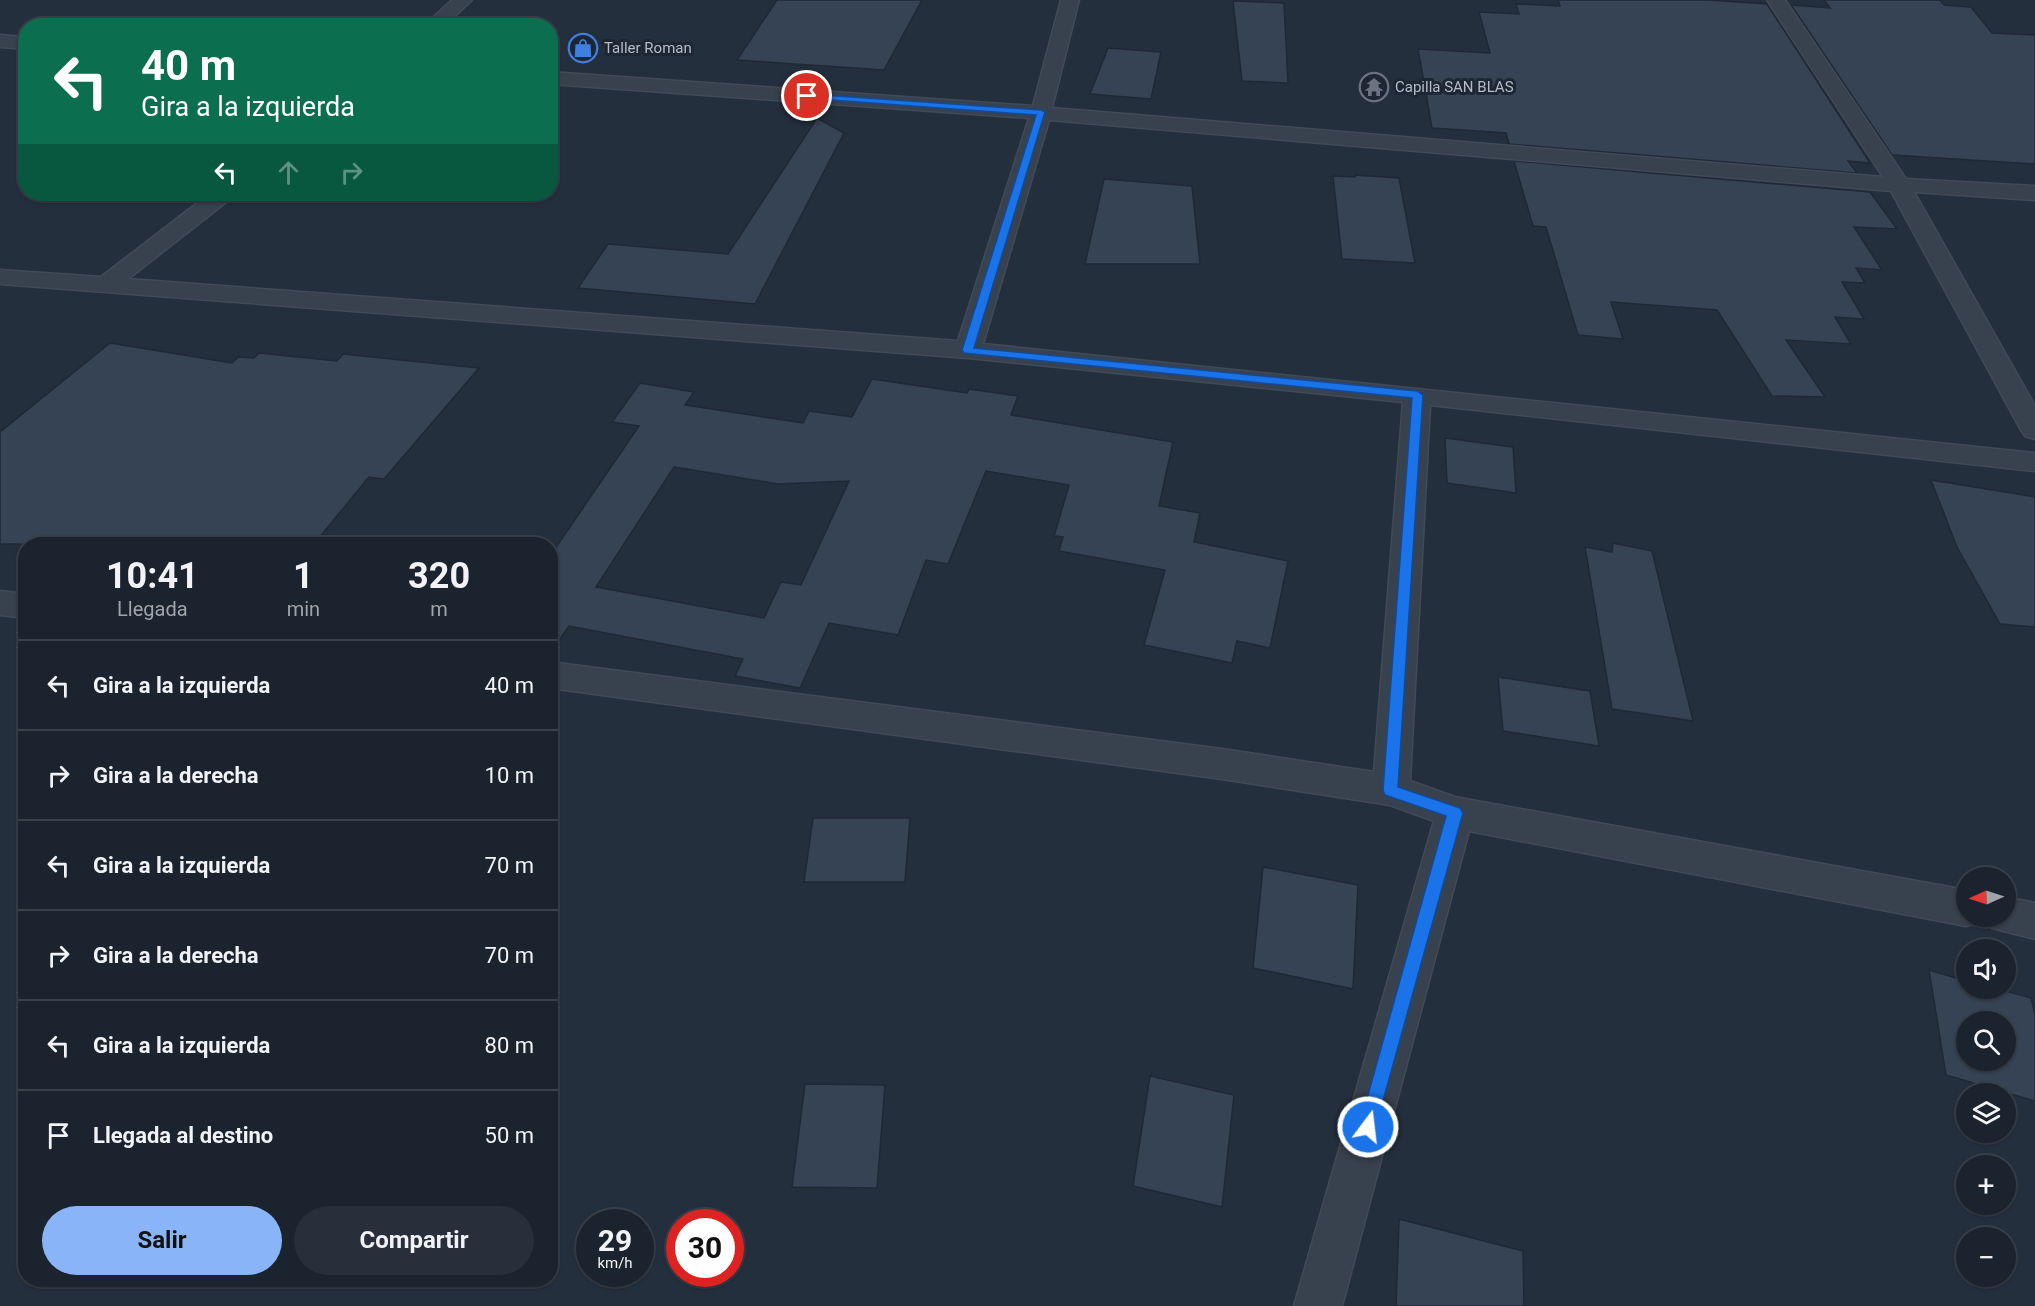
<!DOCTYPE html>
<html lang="es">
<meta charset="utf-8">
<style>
:root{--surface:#1b232e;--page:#282f3a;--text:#f1f3f6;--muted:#a0a4aa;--line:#39404a;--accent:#8ab4f8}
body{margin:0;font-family:Roboto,sans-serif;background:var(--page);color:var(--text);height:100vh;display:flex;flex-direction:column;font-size:22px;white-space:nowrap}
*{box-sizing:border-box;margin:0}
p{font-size:20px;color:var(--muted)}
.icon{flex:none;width:33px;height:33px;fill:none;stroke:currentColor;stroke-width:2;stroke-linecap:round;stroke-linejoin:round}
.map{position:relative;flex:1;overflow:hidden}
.side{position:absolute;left:18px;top:537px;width:540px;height:750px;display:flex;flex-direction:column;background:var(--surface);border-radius:24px;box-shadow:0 2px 4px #0004,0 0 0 2px var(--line)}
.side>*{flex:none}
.guide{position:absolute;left:18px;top:18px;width:540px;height:183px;border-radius:24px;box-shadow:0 2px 4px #0004,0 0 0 2px var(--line);background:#0b6e4f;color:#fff;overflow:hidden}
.needle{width:39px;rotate:267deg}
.fabs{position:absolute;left:1956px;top:867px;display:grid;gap:12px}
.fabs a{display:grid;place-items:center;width:60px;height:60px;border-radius:50%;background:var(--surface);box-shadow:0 2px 4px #0004,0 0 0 2px var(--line);font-size:30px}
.speed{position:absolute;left:576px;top:1209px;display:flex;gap:12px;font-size:30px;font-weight:700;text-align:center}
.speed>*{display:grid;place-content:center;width:78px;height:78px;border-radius:50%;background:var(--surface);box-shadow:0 2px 4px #0004,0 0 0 2px var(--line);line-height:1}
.speed small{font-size:15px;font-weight:400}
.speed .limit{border:9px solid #d22;background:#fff;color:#111}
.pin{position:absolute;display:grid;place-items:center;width:51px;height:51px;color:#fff;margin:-26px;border:3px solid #fff;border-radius:50%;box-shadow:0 2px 6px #0007}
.me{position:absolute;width:66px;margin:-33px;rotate:15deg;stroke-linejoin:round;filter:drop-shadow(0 0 4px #0008)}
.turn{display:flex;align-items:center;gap:21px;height:126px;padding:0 24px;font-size:27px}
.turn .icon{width:78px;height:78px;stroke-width:2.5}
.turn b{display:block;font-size:42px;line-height:51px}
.lanes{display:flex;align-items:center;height:57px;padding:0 24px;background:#0003;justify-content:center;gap:30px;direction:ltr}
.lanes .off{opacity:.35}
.eta{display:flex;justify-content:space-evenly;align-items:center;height:102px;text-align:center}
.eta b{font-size:36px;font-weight:700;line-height:42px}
.button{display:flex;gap:12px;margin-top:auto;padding:12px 24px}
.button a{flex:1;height:69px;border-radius:36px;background:var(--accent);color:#111;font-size:24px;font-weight:700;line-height:69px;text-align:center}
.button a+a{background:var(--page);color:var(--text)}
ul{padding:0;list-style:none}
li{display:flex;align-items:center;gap:18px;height:90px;padding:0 24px;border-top:2px solid var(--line)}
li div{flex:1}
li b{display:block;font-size:22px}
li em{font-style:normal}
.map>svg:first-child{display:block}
.building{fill:#364354;stroke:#1f2835;stroke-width:1.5;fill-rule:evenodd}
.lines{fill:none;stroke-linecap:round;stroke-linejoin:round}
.minor-casing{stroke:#414a57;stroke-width:3}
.minor{fill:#38414e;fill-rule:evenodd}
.route{fill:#1a73e8;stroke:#114b97;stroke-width:1.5}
.labels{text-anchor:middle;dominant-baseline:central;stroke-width:6;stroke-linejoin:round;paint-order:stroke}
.far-poi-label{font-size:15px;fill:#b4bcc9;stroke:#1d2633;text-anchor:start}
</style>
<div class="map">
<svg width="2035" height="1306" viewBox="0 0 2035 1306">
<rect width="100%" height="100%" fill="#242f3e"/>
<g class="building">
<polygon points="777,0 922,0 884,70 737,60"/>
<polygon points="1558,0 1710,0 1767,4 1870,163 1848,161 1857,173 1509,144 1506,133 1432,128 1418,49 1490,53 1479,12 1519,14 1516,4 1560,6"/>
<polygon points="1824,0 1940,0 1944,5 1971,7 1992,33 2035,35 2035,164 1892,155 1791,5 1830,8"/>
<polygon points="1233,1 1284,3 1288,83 1242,81"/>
<polygon points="1108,48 1161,52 1151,99 1090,94"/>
<polygon points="817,118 844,133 755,304 578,288 608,244 728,254"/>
<polygon points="1514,161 1870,192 1897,229 1854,227 1882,270 1856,268 1865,283 1842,282 1864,319 1835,317 1851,344 1786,340 1825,397 1772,396 1717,310 1611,302 1623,339 1578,335 1546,227 1533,226"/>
<polygon points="1355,175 1399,178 1415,263 1342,259 1333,176 1355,177"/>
<polygon points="1104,179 1192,186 1200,264 1085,264"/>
<polygon points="110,343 232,363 238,357 254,358 259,353 337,361 343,354 479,368 384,479 369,477 314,544 0,544 0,432"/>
<path d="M872,379l95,14 2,-4 49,7 -7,19 162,27 -14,64 41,7 -6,29 94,19 -18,87 -33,-7 -5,22 -88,-18 21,-75 -106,-19 4,-14 -9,-1 15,-51 -83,-14 -38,93 -22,-4 -28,75 -69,-12 -29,65 -65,-12 8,-17 -174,-33 -19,27v-97l89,-130 -27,-4 28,-39 54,9 -9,13 118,18 6,-12 43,6zM674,467l104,17 71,-3 -48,104 -20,-3 -17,36 -168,-31z"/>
<polygon points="1445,438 1513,447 1516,493 1447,483"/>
<polygon points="1931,480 2035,497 2035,627 2000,624 1957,547"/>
<polygon points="1613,543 1652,551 1693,721 1612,709 1585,547 1612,552"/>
<polygon points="1498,677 1590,691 1599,746 1503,731"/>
<polygon points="813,818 910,818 905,882 804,882"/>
<polygon points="1263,867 1358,885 1353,989 1253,968"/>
<path d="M1929,970l37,11v7h29l36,10 4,16v87l-89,-26zM1966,1022h40v38h-40z"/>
<polygon points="1150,1076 1234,1095 1222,1207 1133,1186"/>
<polygon points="805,1084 885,1085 877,1188 792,1187"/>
<polygon points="1399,1219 1523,1251 1524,1306 1396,1306"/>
</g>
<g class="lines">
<g class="minor-casing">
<g id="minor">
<polygon points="452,0 472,0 444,26 424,26"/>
<polygon points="1061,0 1079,0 1052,108 1883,177 1767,0 1785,0 1906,179 2035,186 2035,200 1914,192 2035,406 2035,439 2025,436 2021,430 1891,191 1049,120 983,344 2035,453 2035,471 1430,405 1410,781 1455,797 1966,890 1966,916 1982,916 1980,921 1966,926 1469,831 1342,1306 1294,1306 1434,821 1390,805 1222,779 550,688 550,662 1222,749 1374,772 1403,402 968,358 0,284 0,270 101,277 209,194 233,194 230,199 128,279 958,341 1029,118 550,84 550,72 1033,106"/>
<polygon points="0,35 26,37 26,49 0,47"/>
<polygon points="0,591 26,594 26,618 0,615"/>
<polygon points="2006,897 2035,903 2035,939 1992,928 1987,916 2006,916"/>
</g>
</g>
<use href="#minor" class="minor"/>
</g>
<polygon class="route" points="807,94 1041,110 1045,112 974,348 1417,391 1423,395 1398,787 1460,808 1463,813 1374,1133 1368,1136 1361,1133 1359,1127 1446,816 1385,795 1383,790 1412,398 964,353 962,350 1036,115 804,98"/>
<defs>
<g id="shop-ring" transform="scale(1.5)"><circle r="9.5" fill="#1d2633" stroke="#3f7fe0" stroke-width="1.5"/><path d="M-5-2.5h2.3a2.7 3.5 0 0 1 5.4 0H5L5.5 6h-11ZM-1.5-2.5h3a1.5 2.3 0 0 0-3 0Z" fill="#3f7fe0"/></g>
<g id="temple-ring" transform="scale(1.5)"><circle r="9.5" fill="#1d2633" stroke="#6b7280" stroke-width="1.5"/><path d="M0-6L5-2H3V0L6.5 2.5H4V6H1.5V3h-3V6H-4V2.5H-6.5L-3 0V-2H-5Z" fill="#6b7280"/></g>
</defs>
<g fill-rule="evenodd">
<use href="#shop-ring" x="583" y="48"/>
<use href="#temple-ring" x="1374" y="87"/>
</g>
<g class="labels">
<g class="far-poi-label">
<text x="604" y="48">Taller Roman</text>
<text x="1395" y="87">Capilla SAN BLAS</text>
</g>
</g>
</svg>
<div class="fabs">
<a><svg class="needle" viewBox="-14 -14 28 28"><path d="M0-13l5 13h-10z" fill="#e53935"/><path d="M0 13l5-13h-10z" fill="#a0a4aa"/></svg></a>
<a><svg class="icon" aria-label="sound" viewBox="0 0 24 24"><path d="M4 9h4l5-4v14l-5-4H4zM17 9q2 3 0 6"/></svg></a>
<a><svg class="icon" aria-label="search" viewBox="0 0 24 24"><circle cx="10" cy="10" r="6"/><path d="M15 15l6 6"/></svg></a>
<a><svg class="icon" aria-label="layers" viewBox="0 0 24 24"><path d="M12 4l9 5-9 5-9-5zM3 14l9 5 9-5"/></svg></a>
<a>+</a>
<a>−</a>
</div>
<div class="speed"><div>29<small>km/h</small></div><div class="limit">30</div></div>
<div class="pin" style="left:807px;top:96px;background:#d93025"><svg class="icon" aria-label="arrive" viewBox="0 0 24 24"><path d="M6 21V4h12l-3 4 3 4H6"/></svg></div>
<svg class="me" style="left:1368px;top:1127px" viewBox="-20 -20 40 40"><circle r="17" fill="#1a73e8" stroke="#fff" stroke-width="3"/><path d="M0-11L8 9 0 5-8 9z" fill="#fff"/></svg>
<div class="guide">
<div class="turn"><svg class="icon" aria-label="left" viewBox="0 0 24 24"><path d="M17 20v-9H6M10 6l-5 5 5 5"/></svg><div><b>40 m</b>Gira a la izquierda</div></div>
<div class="lanes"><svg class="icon" aria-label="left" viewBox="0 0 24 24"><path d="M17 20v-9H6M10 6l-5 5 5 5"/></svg><svg class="icon off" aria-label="ahead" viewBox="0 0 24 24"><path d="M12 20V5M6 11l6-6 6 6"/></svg><svg class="icon off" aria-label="right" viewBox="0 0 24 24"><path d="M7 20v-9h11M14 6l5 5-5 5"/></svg></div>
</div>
<section class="side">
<div class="eta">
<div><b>10:41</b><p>Llegada</p></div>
<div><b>1</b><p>min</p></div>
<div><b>320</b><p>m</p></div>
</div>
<ul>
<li><svg class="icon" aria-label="left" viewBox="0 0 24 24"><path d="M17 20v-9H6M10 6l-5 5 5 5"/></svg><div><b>Gira a la izquierda</b></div><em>40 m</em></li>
<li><svg class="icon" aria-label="right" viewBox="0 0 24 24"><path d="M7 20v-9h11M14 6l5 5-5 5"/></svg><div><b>Gira a la derecha</b></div><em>10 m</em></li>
<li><svg class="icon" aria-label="left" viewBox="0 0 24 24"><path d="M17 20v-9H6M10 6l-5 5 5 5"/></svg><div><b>Gira a la izquierda</b></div><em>70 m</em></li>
<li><svg class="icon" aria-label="right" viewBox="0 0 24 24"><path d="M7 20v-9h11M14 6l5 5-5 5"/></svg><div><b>Gira a la derecha</b></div><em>70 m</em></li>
<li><svg class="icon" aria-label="left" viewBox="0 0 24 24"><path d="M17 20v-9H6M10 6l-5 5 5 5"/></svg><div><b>Gira a la izquierda</b></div><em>80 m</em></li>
<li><svg class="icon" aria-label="arrive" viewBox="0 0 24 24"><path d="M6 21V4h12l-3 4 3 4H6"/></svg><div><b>Llegada al destino</b></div><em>50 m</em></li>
</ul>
<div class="button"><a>Salir</a><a>Compartir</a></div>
</section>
</div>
